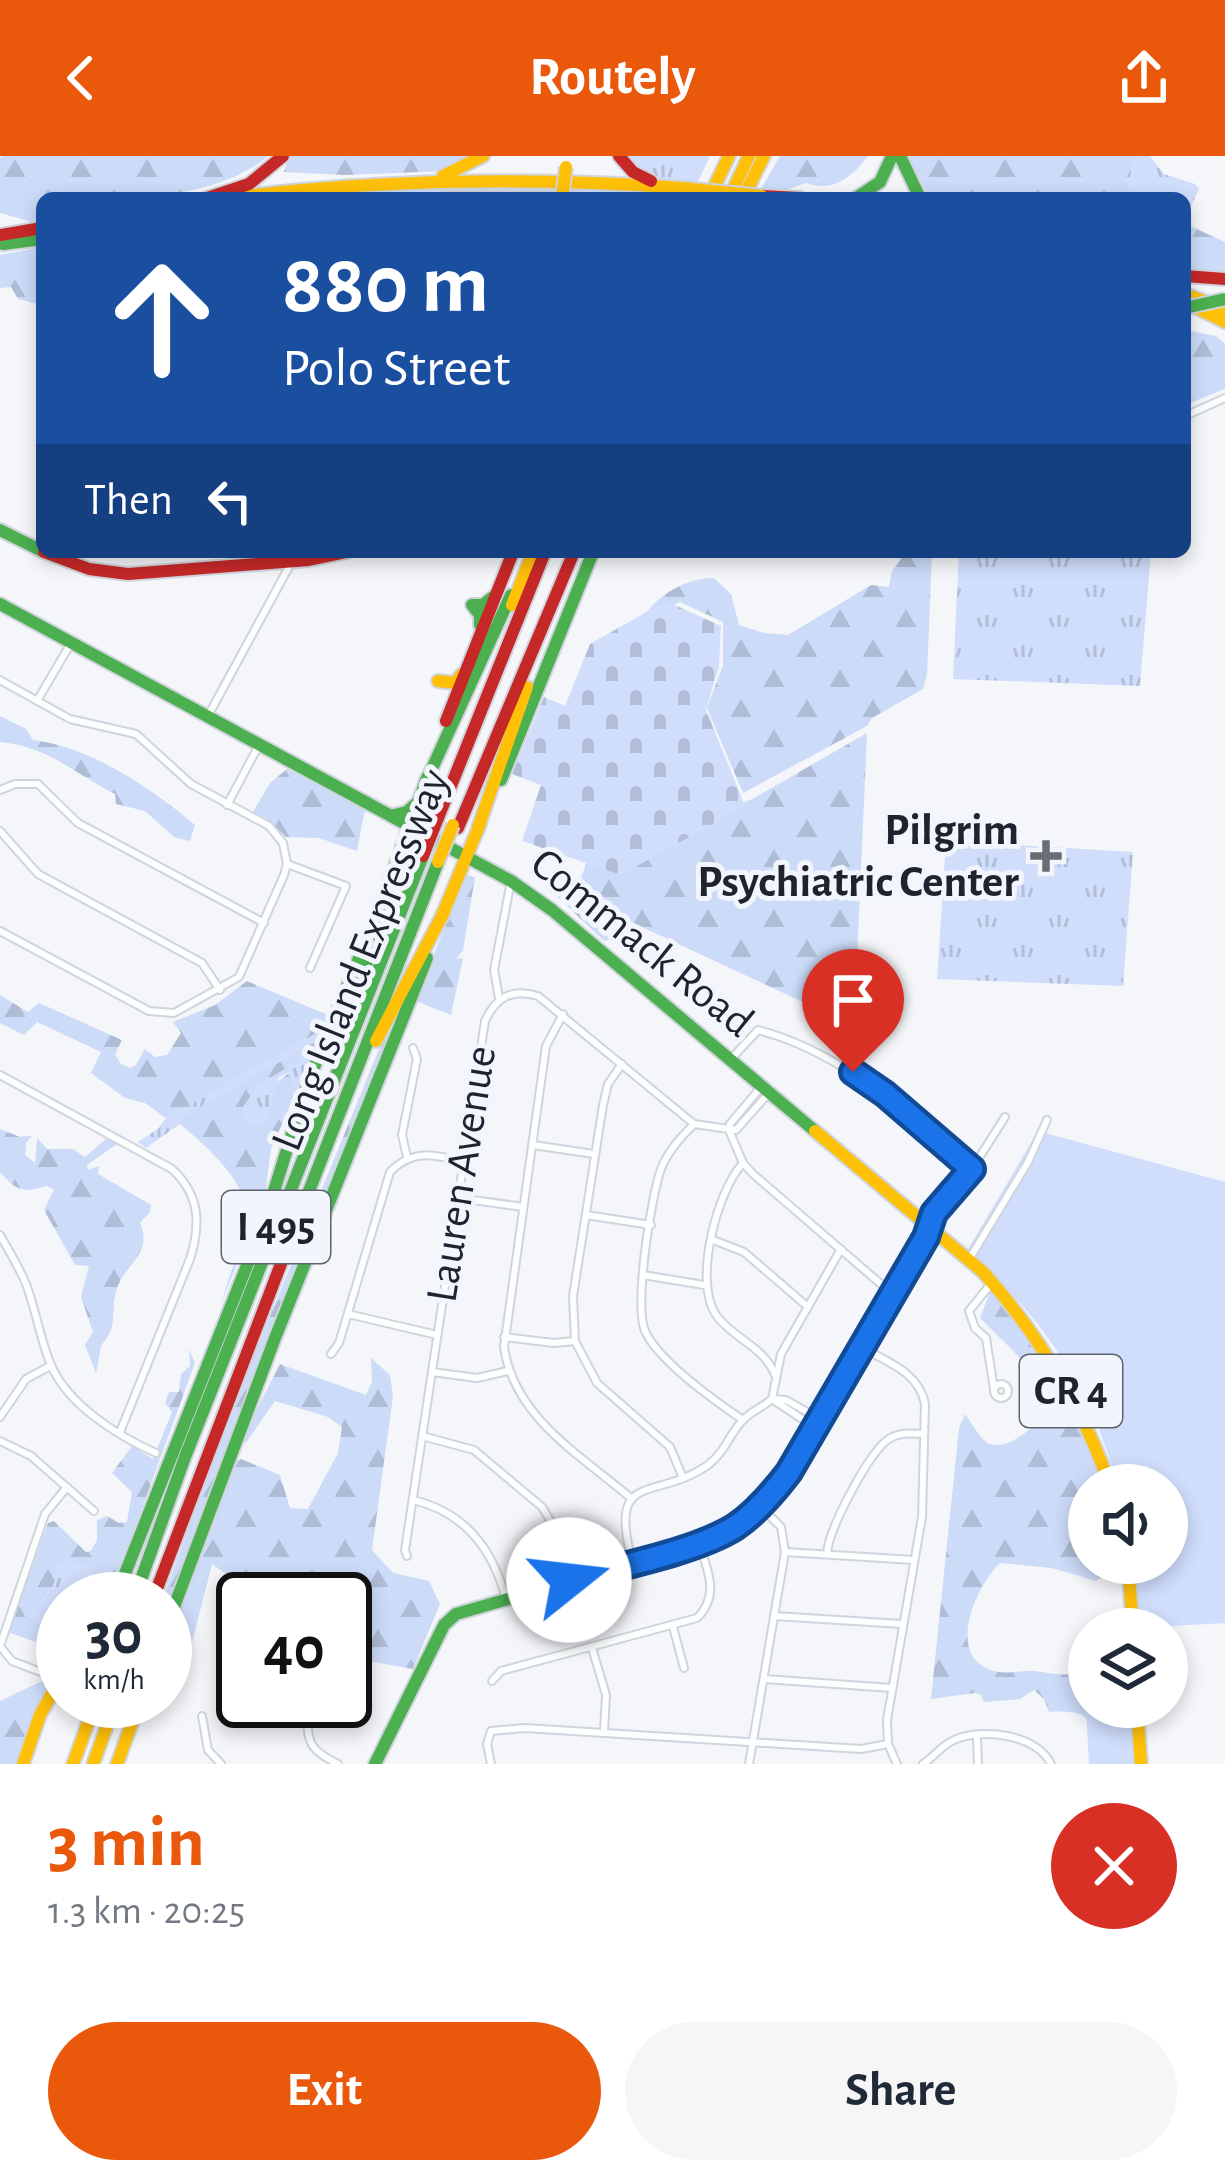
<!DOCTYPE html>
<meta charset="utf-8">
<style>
:root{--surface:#fff;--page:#f6f6f7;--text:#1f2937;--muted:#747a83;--accent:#ea580c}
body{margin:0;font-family:"Alegreya Sans",sans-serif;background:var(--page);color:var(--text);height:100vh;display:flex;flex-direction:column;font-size:45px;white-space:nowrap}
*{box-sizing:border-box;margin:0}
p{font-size:39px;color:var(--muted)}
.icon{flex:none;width:66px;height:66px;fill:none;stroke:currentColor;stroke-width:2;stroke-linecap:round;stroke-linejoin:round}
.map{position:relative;height:1608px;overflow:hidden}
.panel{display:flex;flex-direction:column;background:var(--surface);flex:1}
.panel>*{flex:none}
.banner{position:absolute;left:36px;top:36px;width:1155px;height:366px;border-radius:18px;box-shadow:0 6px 18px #0003;background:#1a4fa0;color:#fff;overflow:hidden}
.buttons{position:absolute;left:1068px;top:1308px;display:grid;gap:24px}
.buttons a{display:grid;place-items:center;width:120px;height:120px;border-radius:50%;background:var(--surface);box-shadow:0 6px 18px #0003;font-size:60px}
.speed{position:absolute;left:36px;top:1416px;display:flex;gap:24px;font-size:60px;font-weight:700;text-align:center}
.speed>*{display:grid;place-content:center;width:156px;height:156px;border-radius:50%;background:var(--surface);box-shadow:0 6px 18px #0003;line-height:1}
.speed small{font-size:30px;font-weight:400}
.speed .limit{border:6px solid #111;border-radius:18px;background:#fff;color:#111}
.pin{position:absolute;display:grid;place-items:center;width:102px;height:102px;color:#fff;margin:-123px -51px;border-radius:50% 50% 50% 0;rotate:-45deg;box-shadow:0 0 12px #0007}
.pin .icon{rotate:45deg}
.me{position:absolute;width:132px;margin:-66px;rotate:74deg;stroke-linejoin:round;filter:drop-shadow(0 0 9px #0008)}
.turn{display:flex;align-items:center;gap:42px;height:252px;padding:0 48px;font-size:54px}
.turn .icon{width:156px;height:156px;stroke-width:2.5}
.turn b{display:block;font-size:84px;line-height:102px}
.then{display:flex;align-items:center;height:114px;padding:0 48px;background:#0003;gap:24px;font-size:45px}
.round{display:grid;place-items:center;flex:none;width:126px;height:126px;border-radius:63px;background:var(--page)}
.head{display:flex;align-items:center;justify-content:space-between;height:204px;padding:0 48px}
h1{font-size:72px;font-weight:600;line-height:90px;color:var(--accent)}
.button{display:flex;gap:24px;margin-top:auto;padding:24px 48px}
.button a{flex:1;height:138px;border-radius:72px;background:var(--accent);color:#fff;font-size:48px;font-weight:600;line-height:138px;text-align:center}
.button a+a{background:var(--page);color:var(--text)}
header{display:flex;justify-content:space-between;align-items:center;height:156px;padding:0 48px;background:var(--accent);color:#fff;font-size:54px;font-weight:600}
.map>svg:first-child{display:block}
.grass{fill:url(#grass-tufts)}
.forest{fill:url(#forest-firs)}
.cemetery{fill:url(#cemetery-stones)}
.green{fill:#d0defc}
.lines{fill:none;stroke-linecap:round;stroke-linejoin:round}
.street-casing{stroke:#d0d4dc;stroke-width:10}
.fast-casing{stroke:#d0d4dc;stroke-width:16}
.slow-casing{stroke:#d0d4dc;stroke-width:16}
.jam-casing{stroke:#d0d4dc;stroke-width:16}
.street{stroke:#fdfefe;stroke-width:6}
.fast{stroke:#4caf50;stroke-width:12}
.slow{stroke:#ffc107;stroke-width:12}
.jam{stroke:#c62828;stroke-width:12}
.fast-bridge-casing{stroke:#d0d4dc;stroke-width:16;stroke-linecap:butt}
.slow-bridge-casing{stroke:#d0d4dc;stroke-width:16;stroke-linecap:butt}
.jam-bridge-casing{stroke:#d0d4dc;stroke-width:16;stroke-linecap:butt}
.fast-bridge{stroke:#4caf50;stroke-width:12}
.slow-bridge{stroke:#ffc107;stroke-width:12}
.jam-bridge{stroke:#c62828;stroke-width:12}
.route-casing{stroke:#114b97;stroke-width:30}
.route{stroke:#1a73e8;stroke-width:21}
.poi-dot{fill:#696d76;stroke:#f2f5fc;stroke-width:4.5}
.labels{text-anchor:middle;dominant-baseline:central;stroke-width:10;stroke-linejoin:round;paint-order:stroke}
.shield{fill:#f2f5fc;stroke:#5e626c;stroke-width:3}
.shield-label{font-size:42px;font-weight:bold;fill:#1e232f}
.poi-label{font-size:45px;font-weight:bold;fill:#1e232f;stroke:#f2f5fc;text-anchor:end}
.street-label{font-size:45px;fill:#1e232f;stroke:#f2f5fc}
</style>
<header><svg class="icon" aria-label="back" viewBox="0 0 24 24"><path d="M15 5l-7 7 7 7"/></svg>Routely<svg class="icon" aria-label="share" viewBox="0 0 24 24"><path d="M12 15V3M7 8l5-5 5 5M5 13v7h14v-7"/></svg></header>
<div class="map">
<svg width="1225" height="1608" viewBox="0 0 1225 1608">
<defs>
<pattern id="grass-tufts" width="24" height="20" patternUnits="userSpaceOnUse" patternTransform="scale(3)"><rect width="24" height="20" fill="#d0defc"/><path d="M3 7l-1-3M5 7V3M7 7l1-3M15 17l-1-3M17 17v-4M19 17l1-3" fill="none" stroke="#b2bed8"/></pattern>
<pattern id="forest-firs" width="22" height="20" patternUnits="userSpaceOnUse" patternTransform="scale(3)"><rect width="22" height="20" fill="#ccdbf8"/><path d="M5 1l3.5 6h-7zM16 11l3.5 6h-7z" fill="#afbcd5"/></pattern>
<pattern id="cemetery-stones" width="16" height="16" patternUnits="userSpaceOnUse" patternTransform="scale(3)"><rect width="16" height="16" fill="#d0defc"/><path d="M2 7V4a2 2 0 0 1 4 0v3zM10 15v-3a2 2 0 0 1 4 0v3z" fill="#b2bed8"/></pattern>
</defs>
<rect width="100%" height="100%" fill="#f4f6fa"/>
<g class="grass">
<polygon points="623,0 710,0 690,42 557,38 325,41 328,35 654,23"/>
<polygon points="1133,0 1150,0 1164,18 1195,28 1199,33 1185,62 1185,42 1133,42 1129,29"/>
<polygon points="959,396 1151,396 1140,530 953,523"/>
<polygon points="946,685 1133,696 1123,830 937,823"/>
<polygon points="328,859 331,860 301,932 297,934 290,916 279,921 266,969 246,968 243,951 258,929 177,966 180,968 146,992 138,986 159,972 166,962 320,875"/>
<polygon points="70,1405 88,1412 93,1419 85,1443 63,1443 63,1475 55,1477 31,1463 32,1458 50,1433 58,1409"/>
</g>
<g class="forest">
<path d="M3,0h265c-56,48 -156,42 -226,42v20l-10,4 -32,-9v-55z"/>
<polygon points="289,0 473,0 447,15 345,19 284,16"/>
<path d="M780,0h88c-16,21 -35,37 -62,27l-20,7 -25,-1z"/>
<polygon points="907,0 1133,0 1129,29 1133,42 930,42"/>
<polygon points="1188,69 1225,86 1225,118 1185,113"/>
<polygon points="42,91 42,149 18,143 11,131 0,132 0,99"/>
<polygon points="1185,174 1216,180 1225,188 1225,233 1185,249"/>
<path d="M906,396h26l-5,122 -4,15 -51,29 -5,8 -124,67 -36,-85 16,-43v-43l-43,-20 -38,16c18,-24 41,-39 72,-40l17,16 8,31 25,8 24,2 83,-50 18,2 3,-16z"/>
<path d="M0,560l26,13 7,11c58,7 118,48 162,85l-5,16 -16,-4 -29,-26 -29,-7 -1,-10c-42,-21 -65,-47 -115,-52z"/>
<polygon points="867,577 854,870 580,742 581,756 604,767 616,781 604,785 543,727 573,733 580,724 620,618 695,669 754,642"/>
<polygon points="287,613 365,653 357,695 319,682 286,681 267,663 253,656 270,627"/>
<polygon points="465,718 475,721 463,794 456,803 463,802 451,859 416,845"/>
<polygon points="247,825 328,859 320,875 166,962 145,947 125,942 91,917 101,896 37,866 24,879 0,867 0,839 28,856 39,847 122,884 115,898 120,907 130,912 136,909 145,893 155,901 167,899 181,877 173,866 215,849"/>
<polygon points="398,858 165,1461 164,1439 235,1246 379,893"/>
<path d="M317,885l-7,13 -52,31 -15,22 3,17h20l10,-41 14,-11 7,18 -26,59 -6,46 -45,111 19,-58 -2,-21c31,-30 -38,-88 -61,-106z"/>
<path d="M0,973l20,8 12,-1 -6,7 -1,12 10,8 2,-25 10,11h26l12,8 21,-18 11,5 -30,21 1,5 11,-4 -1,8 53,31 -1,7 -10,11c14,31 -17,42 -24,68 -6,25 3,33 -15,55l-5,27 -11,-28 8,-13 -12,-35 8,-31 -14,-1 -31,-55 10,-20 -7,-4c-24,7 -31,5 -47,-14z"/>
<path d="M996,1135c53,65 81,114 109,194h-16v78h28l-21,18 -44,-13 -52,-5c-22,21 -54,88 -12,106 16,7 30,1 46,2 19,2 39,8 55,-3v39h43l6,57h-45c-3,-42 5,-55 -44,-52l-5,-13 -10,-9 -14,9 -36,3 -3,-7 -6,-2 -44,6 28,-271 6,-14c6,8 17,28 25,30 18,6 41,-15 52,-26 6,-44 -35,-71 -62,-100l10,-26z"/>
<polygon points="189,1193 195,1207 109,1443 85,1443 93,1420 88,1412 70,1405 58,1409 54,1427 32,1458 31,1462 55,1477 63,1475 63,1512 56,1517 49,1514 57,1494 8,1476 48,1367 54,1365 86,1396 91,1395 97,1384 97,1364 107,1360 119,1367 127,1366 132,1336 112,1317 132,1290 153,1303 172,1256 165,1247 169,1236 179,1236 181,1218 190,1210"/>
<path d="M371,1202l19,17 3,21 -21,154 21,23 36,8 11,23 -27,65 -68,-12v-57l13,4 -1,-13 8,-10c-21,13 -46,26 -63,3l1,9 13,6h-66l-10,-15 -28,-20 -24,94 -23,36v-45l68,-185 8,-5 39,16 10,33 18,1 30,-56 4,-26 -14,-10 -53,-16 -30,43 1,-14 34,-66 86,31 6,-13z"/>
<polygon points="44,1524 54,1526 19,1608 0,1608 0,1545"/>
</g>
<polygon class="cemetery" points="666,445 721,470 719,510 706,554 745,650 621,719 522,685 541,629 512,618 544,541 565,550 590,488"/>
<g class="green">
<path d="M1038,975l187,51v441l-87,5 -4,-65h33v-78h-50c-23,-93 -77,-172 -150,-234z"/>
<polygon points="1086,1552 1133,1552 1134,1608 1089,1608"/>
</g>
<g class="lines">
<g class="street-casing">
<g id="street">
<polyline points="1185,260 1225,242"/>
<polyline points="0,524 70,563 136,578 191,628 269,670 283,687 287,708 284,719 239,821 174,857 149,855 0,775"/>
<polyline points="37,545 71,487"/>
<polyline points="208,560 297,396"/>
<polyline points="0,634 15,628 38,628 78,667 264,767"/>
<polyline points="227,649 259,589"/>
<polyline points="0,675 38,718 202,807 220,834"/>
<polyline points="287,708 346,730 310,812"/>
<polyline points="499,842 494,814 511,725"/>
<path d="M563,858l-17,32 -42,301c10,71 78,109 128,152"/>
<path d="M731,903l27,-29c85,22 150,84 214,139"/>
<polyline points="622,908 608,928 603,949 573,1140 575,1185 597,1227 670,1291 683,1322"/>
<path d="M0,919l172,94c28,26 29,55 18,90l-70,173"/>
<path d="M694,968c-13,13 -26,27 -33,45 -10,28 -28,140 -15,164 15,30 69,68 97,87"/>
<polyline points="729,974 743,1007 753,1018 889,1135"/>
<polyline points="729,974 730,968 762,930"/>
<polyline points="533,989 594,998"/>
<polyline points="407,1001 402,979 417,903 413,892"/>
<path d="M743,1007c-26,28 -50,118 -27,152 17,24 48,31 59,60"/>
<polyline points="459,1042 523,1051"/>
<polyline points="586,1059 651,1069"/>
<polyline points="930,1067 934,1057 972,1013 1005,961"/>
<path d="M0,1079c9,16 19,32 26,49 10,26 14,55 25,81 17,40 67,71 105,88"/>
<polyline points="713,1084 744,1096 808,1151"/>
<polyline points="970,1102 1028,1006 1047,964"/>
<polyline points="643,1119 704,1129"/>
<polyline points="990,1129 969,1155 975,1172 986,1182 994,1233"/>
<polyline points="348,1158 437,1179"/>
<polyline points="504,1181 554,1187 575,1185"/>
<path d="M861,1191c26,15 58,25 64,57l-3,113 -35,203 1,24 9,20"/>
<path d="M331,1198l8,-11 51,-171c22,-23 45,-18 74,-10"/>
<polyline points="432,1216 477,1222 508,1215"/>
<circle cx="1001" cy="1235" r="7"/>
<polyline points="772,1243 781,1198 841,1093"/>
<polyline points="772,1243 786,1244 818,1262"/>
<polyline points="775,1245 814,1271"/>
<polyline points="0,1261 26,1223 50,1210"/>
<polyline points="422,1280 474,1294 542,1351 553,1369 569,1424"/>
<polyline points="0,1285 31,1300 94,1355"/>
<path d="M413,1344c51,12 80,49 93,99"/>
<polyline points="785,1396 914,1404"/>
<path d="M827,1398c1,-24 40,-97 59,-113 11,-9 25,-8 38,-7"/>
<path d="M407,1400l-2,-6 80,-529c11,-24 27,-33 53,-25l156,128 42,6 32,-36"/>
<path d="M632,1405c-25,-93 24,-59 76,-96 17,-13 21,-30 34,-44 8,-9 21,-14 30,-22"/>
<polyline points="774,1460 902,1468"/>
<polyline points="673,1471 684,1512"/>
<polyline points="592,1492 606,1539 604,1575"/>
<polyline points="59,1523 12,1505 0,1490 45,1358 67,1331"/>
<polyline points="764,1523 892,1532"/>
<path d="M492,1525l9,-10 196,-53c23,-23 11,-47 2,-74"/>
<path d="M304,1545c8,35 -5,44 34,63"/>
<polyline points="202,1560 208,1594 221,1608"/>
<polyline points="977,1582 978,1608"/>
<polyline points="491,1608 487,1588 491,1575 525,1572 861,1593 888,1588"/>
<polyline points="749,1608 785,1396 781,1371 760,1350"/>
<path d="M923,1608c11,-7 19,-19 31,-24 28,-13 84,-5 97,24"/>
</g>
</g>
<g class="fast-casing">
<g id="fast">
<polyline points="900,0 920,42"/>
<polyline points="856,42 880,26 892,0"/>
<polyline points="3,88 42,83"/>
<polyline points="0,374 42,395"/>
<polyline points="0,448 511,725 552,754 815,975"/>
<polyline points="480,469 480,459 472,449 483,449 493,441"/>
<polyline points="501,624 593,396"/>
<polyline points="425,628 511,439"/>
<polyline points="394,659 407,656 418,646"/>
<polyline points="378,757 427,622"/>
<polyline points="358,842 380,752"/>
<polyline points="300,1058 438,706"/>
<polyline points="115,1443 265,1064 308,926 366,785"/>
<polyline points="134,1443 185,1301 423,700"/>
<polyline points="165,1475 275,1182 427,802"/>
<polyline points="375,1608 444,1469 456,1458 699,1388 748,1358 789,1316 929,1071"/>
</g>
</g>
<g class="slow-casing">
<g id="slow">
<polyline points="443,20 483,0"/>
<path d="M229,42c152,-19 302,-21 454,-10"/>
<polyline points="445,42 573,42"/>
<polyline points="709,42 729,0"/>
<polyline points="729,42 749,0"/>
<polyline points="743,42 764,0"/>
<polyline points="1185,138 1225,153"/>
<polyline points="1195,151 1225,166"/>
<polyline points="512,449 533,396"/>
<polyline points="438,525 455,527 461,519"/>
<polyline points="478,672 527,531"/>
<polyline points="441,762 480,668"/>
<polyline points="376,885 444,756"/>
<path d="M815,975l168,141c57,64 98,132 127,213"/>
<polyline points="1128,1407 1133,1473"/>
<polyline points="1137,1551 1141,1608"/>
<polyline points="23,1608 40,1559 63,1518"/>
<polyline points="73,1608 96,1545"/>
<polyline points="93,1608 116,1545"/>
<polyline points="117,1608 140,1545"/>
</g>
</g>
<g class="jam-casing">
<g id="jam">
<polyline points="619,0 633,16 651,25"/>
<polyline points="762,40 800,42"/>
<polyline points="207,42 249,28 283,0"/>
<polyline points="0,79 42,72"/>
<polyline points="1185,120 1225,123"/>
<polyline points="44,396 89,413 128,418 309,404 347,396"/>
<polyline points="446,565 513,396"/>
<polyline points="438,662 545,396"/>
<polyline points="458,672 574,396"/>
<polyline points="153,1443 300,1058"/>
</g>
</g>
<use href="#street" class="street"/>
<use href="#fast" class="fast"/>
<use href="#slow" class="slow"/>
<use href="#jam" class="jam"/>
<g class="fast-bridge-casing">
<polyline id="fast-bridge" points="1185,152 1225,143"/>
</g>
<g class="slow-bridge-casing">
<g id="slow-bridge">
<polyline points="683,32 762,40"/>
<polyline points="562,42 566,11"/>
<polyline points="438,706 453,669"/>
</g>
</g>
<g class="jam-bridge-casing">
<polyline id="jam-bridge" points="423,700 438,662"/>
</g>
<use href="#fast-bridge" class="fast-bridge"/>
<use href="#slow-bridge" class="slow-bridge"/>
<use href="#jam-bridge" class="jam-bridge"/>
</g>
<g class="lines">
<g class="route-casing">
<path id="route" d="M569,1424c47,-13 126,-28 166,-53 21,-14 38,-34 54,-55l137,-235 8,-24 38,-44 -87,-75 -32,-22"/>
</g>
<use href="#route" class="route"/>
</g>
<path class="poi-dot" d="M1040 682h12v12h12v12h-12v12h-12v-12h-12v-12h12z"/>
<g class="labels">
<g class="shield">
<rect x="222" y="1035" width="108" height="72" rx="9"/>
<rect x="1020" y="1199" width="102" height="72" rx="9"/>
</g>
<g class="shield-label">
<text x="276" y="1071">I 495</text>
<text x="1071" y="1235">CR 4</text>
</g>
<g class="poi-label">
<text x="1019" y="674">Pilgrim<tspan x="1019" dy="52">Psychiatric Center</tspan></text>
</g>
<g class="street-label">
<text transform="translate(642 787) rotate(39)">Commack Road</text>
<text transform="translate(361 804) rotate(-68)">Long Island Expressway</text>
<text transform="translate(462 1018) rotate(-81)">Lauren Avenue</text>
</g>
</g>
</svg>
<div class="buttons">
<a><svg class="icon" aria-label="sound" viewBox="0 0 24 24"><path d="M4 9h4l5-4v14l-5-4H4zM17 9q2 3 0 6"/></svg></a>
<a><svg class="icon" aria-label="layers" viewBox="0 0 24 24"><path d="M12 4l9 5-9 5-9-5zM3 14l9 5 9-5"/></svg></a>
</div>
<div class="speed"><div>30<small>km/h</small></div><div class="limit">40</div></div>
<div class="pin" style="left:853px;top:916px;background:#d93025"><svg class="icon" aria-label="arrive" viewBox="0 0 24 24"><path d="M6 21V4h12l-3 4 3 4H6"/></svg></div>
<svg class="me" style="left:569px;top:1424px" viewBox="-20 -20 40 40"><circle r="19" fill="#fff"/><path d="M0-13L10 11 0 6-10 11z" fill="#1a73e8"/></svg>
<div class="banner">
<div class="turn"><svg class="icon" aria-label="ahead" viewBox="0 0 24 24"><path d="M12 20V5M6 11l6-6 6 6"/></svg><div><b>880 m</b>Polo Street</div></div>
<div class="then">Then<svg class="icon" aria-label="left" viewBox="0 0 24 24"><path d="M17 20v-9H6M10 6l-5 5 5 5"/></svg></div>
</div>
</div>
<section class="panel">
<div class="head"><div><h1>3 min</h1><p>1.3 km · 20:25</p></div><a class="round" style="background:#d93025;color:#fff"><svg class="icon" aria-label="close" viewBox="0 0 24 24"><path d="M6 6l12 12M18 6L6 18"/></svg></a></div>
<div class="button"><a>Exit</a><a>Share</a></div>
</section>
